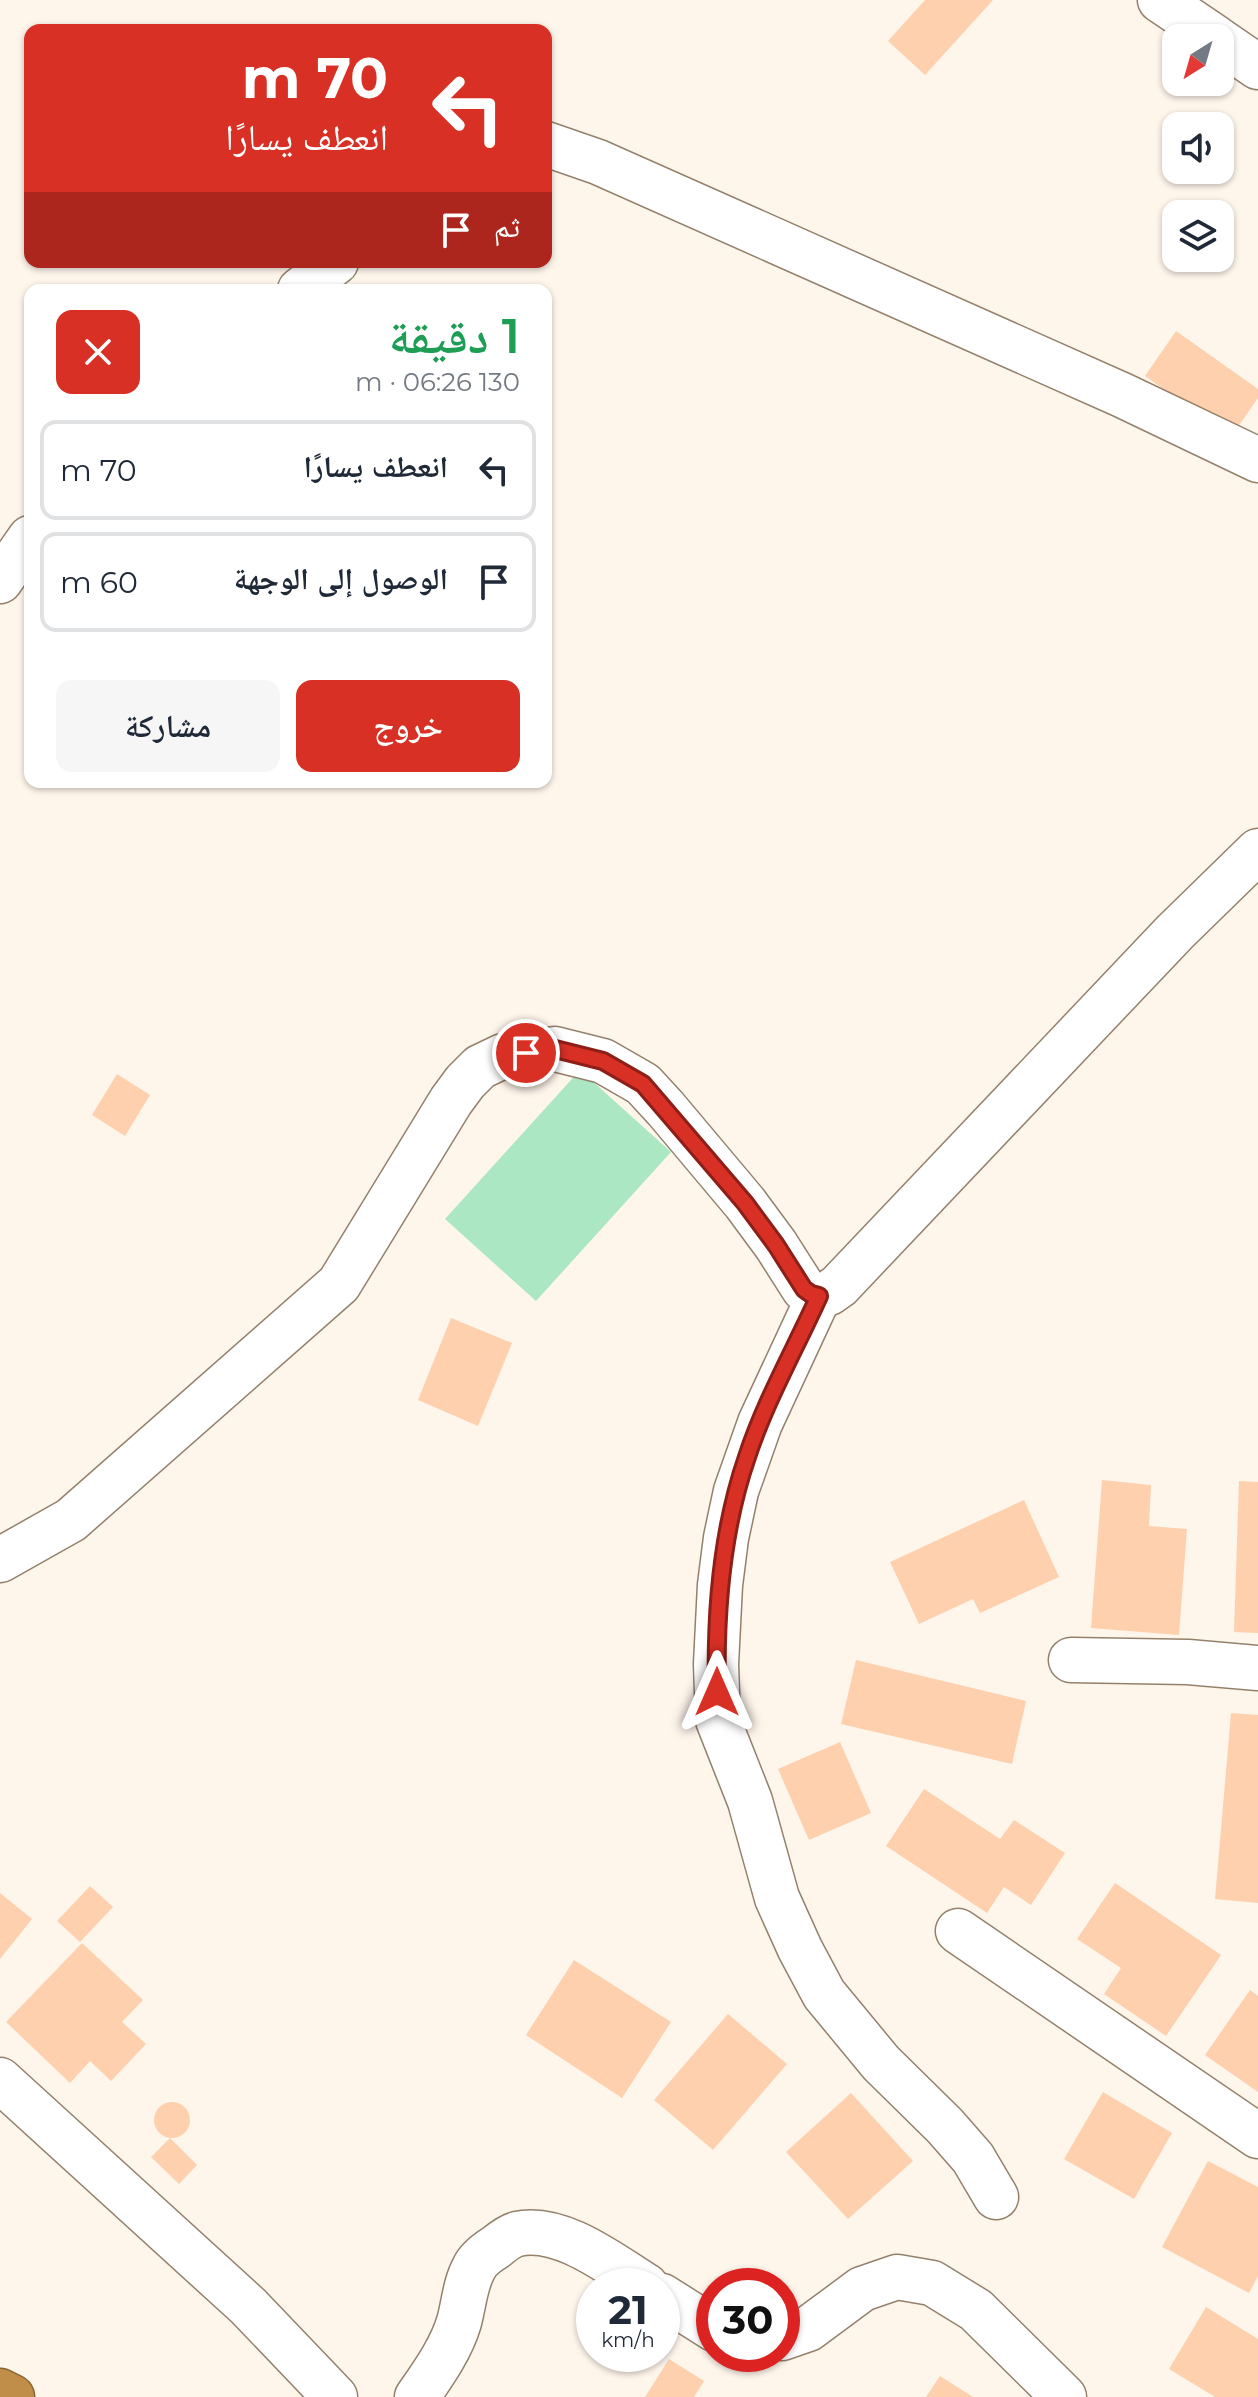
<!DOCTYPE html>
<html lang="ar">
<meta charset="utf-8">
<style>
:root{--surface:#fff;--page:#f6f6f7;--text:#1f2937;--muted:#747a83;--line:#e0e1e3;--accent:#d93025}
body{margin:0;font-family:Montserrat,"Noto Naskh Arabic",sans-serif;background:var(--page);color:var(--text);direction:rtl;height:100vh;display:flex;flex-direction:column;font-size:30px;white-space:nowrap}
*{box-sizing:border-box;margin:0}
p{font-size:26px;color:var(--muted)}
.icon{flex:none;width:44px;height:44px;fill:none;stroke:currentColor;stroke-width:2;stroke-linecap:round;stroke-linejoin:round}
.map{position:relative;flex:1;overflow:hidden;direction:ltr}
.drawer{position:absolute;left:24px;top:284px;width:528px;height:504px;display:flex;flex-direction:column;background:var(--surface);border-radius:16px;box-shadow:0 2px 6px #0004;direction:rtl}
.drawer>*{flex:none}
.top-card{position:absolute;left:24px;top:24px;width:528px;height:244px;border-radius:16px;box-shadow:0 2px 6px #0004;direction:rtl;background:#d93025;color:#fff;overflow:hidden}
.needle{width:52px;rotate:217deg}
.tools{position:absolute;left:1162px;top:24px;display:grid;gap:16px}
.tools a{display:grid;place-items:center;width:72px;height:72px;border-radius:16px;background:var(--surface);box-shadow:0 2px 6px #0004;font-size:40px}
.speed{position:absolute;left:576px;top:2268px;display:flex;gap:16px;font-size:40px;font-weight:700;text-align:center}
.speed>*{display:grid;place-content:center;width:104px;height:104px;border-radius:50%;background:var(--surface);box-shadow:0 2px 6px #0004;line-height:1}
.speed small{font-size:20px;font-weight:400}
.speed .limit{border:12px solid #d22;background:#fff;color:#111}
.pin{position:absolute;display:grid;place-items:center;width:68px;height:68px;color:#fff;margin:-34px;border:4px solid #fff;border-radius:50%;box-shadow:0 2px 8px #0007}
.me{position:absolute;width:88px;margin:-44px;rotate:0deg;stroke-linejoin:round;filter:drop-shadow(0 0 6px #0008)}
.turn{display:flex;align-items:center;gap:28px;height:168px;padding:0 32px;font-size:36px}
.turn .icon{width:104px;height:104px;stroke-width:2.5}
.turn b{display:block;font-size:56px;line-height:68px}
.then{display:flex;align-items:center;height:76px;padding:0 32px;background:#0003;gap:16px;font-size:30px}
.round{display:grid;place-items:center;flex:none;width:84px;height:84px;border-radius:16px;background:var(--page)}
.headline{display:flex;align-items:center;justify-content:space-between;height:136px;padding:0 32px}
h1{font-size:48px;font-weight:600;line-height:60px;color:#1e9e55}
.button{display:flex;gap:16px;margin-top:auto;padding:16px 32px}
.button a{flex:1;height:92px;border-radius:16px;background:var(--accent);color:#fff;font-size:32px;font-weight:600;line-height:92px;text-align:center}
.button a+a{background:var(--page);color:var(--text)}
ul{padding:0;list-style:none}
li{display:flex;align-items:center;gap:24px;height:100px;margin:0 16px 12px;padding:0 16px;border:4px solid var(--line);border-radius:16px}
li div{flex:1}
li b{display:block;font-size:30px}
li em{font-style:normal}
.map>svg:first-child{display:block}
.green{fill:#aae7c2}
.building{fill:#ffd0ae}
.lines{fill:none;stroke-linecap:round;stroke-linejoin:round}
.street-casing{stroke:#95816b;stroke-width:47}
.secondary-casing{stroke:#95816b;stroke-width:47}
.highway-casing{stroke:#8a6636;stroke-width:47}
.street{stroke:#fff;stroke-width:44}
.secondary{stroke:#fff;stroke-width:44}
.highway{stroke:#c18e49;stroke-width:44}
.route-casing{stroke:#8d1f18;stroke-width:20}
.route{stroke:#d93025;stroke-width:14}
</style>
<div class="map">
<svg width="1258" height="2397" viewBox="0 0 1258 2397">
<rect width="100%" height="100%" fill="#fef5eb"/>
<polygon class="green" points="580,1070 671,1152 536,1301 445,1219"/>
<g class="building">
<polygon points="925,0 993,0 925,75 888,41"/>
<polygon points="1176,331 1258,389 1258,398 1231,437 1145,376"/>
<polygon points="117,1074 150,1095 125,1136 92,1115"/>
<polygon points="451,1318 512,1343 478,1426 418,1400"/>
<polygon points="1102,1480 1151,1485 1149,1526 1187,1529 1179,1635 1091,1628"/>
<polygon points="1239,1481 1258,1482 1258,1633 1234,1632"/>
<polygon points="1024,1500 1059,1577 980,1613 973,1599 919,1624 890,1562"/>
<polygon points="856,1660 1026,1701 1012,1764 841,1724"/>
<polygon points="1231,1713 1258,1715 1258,1903 1215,1899"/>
<polygon points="840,1742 871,1813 809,1840 778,1769"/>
<polygon points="924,1789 1000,1839 1014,1820 1065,1853 1031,1905 1004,1887 987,1913 886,1846"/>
<polygon points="1115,1883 1221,1955 1166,2036 1104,1994 1121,1968 1077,1939"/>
<polygon points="90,1886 113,1907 80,1942 57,1921"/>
<polygon points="0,1893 32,1919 0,1959"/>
<polygon points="82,1943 143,2000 122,2022 146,2044 111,2081 90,2061 70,2083 6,2022"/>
<polygon points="574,1960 671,2022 622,2098 526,2035"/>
<polygon points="1250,1990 1258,1996 1258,2092 1205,2055"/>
<polygon points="728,2014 787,2064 713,2150 654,2100"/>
<polygon points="1103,2092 1172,2133 1134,2199 1064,2159"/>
<polygon points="851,2093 913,2161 848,2219 786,2152"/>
<circle cx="172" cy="2120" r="18"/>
<polygon points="170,2138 197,2165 179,2184 151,2157"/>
<polygon points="1208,2161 1258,2187 1258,2276 1249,2293 1162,2247"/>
<polygon points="1206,2307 1258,2339 1258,2397 1215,2397 1169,2369"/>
<polygon points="669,2359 704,2381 694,2397 645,2397"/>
<polygon points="940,2376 973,2397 926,2397"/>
</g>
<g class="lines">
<g class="street-casing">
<g id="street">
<polyline points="1160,0 1216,38"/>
<polyline points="1220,41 1258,67"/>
<polyline points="546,144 598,162 1122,395 1258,460"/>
<polyline points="300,290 336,262"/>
<polyline points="0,581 30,538"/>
<polyline points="819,1296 760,1423 736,1491 726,1538 720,1585 716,1664 718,1720 750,1801 777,1898 800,1949 824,1994 881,2063 945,2126 973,2158 996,2197"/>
<polyline points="0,1560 71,1520 339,1284 451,1101 465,1082 480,1067 503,1056 555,1049 603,1061 643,1084 666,1109 745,1203 776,1245 804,1289 811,1294 819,1296 829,1293 839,1286 1175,932 1258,851"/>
<polyline points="1071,1660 1188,1662 1258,1668"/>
<polyline points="958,1931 1258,2136"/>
<polyline points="662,2296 714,2329"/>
<polyline points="782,2338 808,2329 862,2289 897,2277 932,2283 976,2310 1064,2397"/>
<path d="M417,2397c16,-23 34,-48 42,-75 5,-18 6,-38 15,-54 4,-9 14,-16 22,-21 6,-5 14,-11 21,-13 43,-10 94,30 129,52"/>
</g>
</g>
<g class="secondary-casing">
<polyline id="secondary" points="0,2080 248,2306 335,2397"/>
</g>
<g class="highway-casing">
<polyline id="highway" points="0,2391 12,2397"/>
</g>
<use href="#street" class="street"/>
<use href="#secondary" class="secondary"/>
<use href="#highway" class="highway"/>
</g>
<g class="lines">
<g class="route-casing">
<path id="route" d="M526,1053l29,-4 48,12 40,23 102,119 31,42 28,44 7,5 8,2c-24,53 -54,106 -72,161 -26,75 -32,156 -30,235"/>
</g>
<use href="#route" class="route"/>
</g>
</svg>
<div class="tools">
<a><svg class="needle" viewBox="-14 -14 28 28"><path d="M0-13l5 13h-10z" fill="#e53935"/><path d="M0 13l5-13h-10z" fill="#747a83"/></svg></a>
<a><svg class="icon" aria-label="sound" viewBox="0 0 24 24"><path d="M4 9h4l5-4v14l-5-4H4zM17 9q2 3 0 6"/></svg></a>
<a><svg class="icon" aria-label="layers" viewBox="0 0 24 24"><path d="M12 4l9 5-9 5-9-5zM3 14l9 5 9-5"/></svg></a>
</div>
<div class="speed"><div>21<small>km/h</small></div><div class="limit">30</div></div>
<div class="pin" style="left:526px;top:1053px;background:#d93025"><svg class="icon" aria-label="arrive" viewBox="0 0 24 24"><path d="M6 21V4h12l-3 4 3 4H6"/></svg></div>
<svg class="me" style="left:717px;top:1692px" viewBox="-20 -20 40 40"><path d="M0-17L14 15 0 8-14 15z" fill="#d93025" stroke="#fff" stroke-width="4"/></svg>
<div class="top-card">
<div class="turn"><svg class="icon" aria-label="left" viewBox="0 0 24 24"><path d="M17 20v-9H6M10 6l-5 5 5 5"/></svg><div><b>70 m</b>انعطف يسارًا</div></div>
<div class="then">ثم<svg class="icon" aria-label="arrive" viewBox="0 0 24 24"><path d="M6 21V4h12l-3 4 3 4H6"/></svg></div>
</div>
<section class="drawer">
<div class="headline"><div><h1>1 دقيقة</h1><p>130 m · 06:26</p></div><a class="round" style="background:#d93025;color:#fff"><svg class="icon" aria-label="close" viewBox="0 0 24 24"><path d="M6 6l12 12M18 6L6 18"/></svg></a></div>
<ul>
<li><svg class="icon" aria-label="left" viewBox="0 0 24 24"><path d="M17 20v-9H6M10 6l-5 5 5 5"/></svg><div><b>انعطف يسارًا</b></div><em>70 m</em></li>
<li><svg class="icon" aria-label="arrive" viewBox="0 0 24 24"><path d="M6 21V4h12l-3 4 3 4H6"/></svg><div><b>الوصول إلى الوجهة</b></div><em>60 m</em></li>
</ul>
<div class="button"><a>خروج</a><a>مشاركة</a></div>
</section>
</div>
